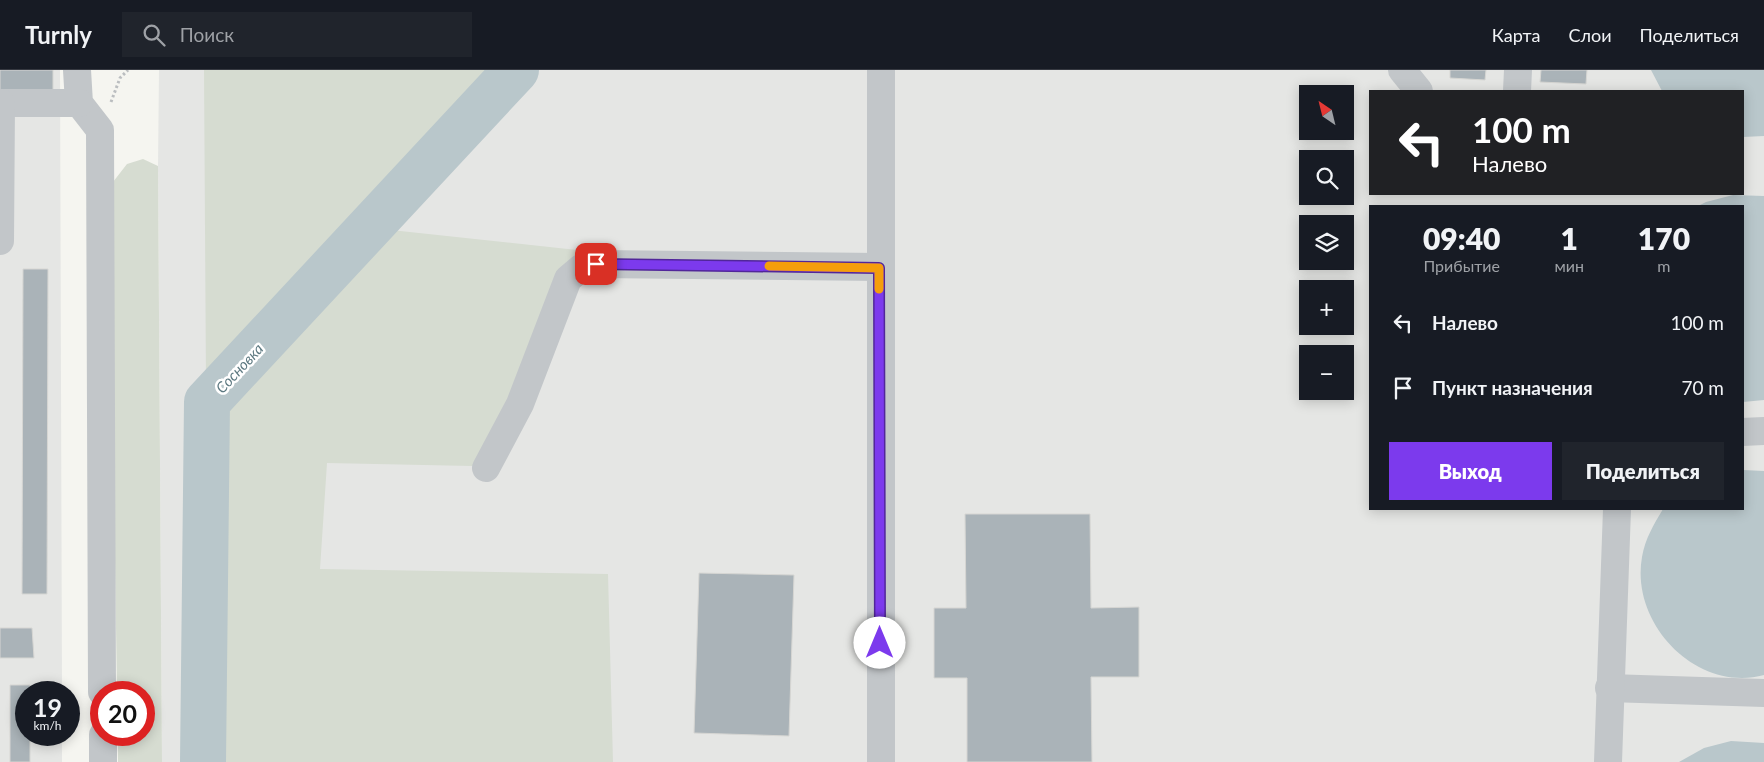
<!DOCTYPE html>
<html lang="ru">
<meta charset="utf-8">
<style>
:root{--surface:#171b24;--page:#20242c;--text:#f1f3f6;--muted:#9ea1a6;--line:#363941;--accent:#7c3aed}
body{margin:0;font-family:Lato,sans-serif;background:var(--page);color:var(--text);height:100vh;display:flex;flex-direction:column;font-size:19px;white-space:nowrap}
*{box-sizing:border-box;margin:0}
p{font-size:16px;color:var(--muted)}
.icon{flex:none;width:28px;height:28px;fill:none;stroke:currentColor;stroke-width:2;stroke-linecap:round;stroke-linejoin:round}
.map{position:relative;flex:1;overflow:hidden}
.sheet{position:absolute;left:1369px;top:135px;width:375px;height:305px;display:flex;flex-direction:column;background:var(--surface);border-radius:0px;box-shadow:0 2px 12px #0003}
.sheet>*{flex:none}
.top-card{position:absolute;left:1369px;top:20px;width:375px;height:105px;border-radius:0px;box-shadow:0 2px 12px #0003;background:#202124;color:#fff;overflow:hidden}
.needle{width:32px;rotate:325deg}
.fabs{position:absolute;left:1299px;top:15px;display:grid;gap:10px}
.fabs a{display:grid;place-items:center;width:55px;height:55px;border-radius:0px;background:var(--surface);box-shadow:0 2px 12px #0003;font-size:25px}
.speed{position:absolute;left:15px;top:611px;display:flex;gap:10px;font-size:25px;font-weight:700;text-align:center}
.speed>*{display:grid;place-content:center;width:65px;height:65px;border-radius:50%;background:var(--surface);box-shadow:0 2px 12px #0003;line-height:1}
.speed small{font-size:12px;font-weight:400}
.speed .limit{border:8px solid #d22;background:#fff;color:#111}
.pin{position:absolute;display:grid;place-items:center;width:42px;height:42px;color:#fff;margin:-21px;border-radius:10px;box-shadow:0 2px 8px #0006}
.me{position:absolute;width:55px;margin:-28px;rotate:0deg;stroke-linejoin:round;filter:drop-shadow(0 0 4px #0008)}
.turn{display:flex;align-items:center;gap:18px;height:105px;padding:0 20px;font-size:22px}
.turn .icon{width:65px;height:65px;stroke-width:2.5}
.turn b{display:block;font-size:35px;line-height:42px}
.eta{display:flex;justify-content:space-evenly;align-items:center;height:85px;text-align:center}
.eta b{font-size:30px;font-weight:800;line-height:35px}
.action{display:flex;gap:10px;margin-top:auto;padding:10px 20px}
.action a{flex:1;height:58px;border-radius:0px;background:var(--accent);color:#fff;font-size:20px;font-weight:800;line-height:58px;text-align:center}
.action a+a{background:var(--page);color:var(--text)}
ul{padding:0;list-style:none}
li{display:flex;align-items:center;gap:15px;height:65px;padding:0 20px}
li div{flex:1}
li b{display:block;font-size:19px}
li em{font-style:normal}
header{display:flex;align-items:center;gap:30px;box-sizing:border-box;height:70px;padding:0 25px;background:var(--surface);border-bottom:1px solid var(--line)}
header strong{font-size:24px}
nav{display:flex;gap:28px;margin-inline-start:auto;font-size:18px}
.search{width:350px;height:45px;background:var(--page);display:flex;align-items:center;gap:12px;box-sizing:border-box;padding:0 18px;border-radius:0px;color:var(--muted);font-size:19px}
.map>svg:first-child{display:block}
.built{fill:#e5e6e4;fill-rule:evenodd}
.green{fill:#d6dcd1}
.water{fill:#b9c7cb}
.lines{fill:none;stroke-linecap:round;stroke-linejoin:round}
.river{stroke:#b9c7cb;stroke-width:46}
.building{fill:#aab3b8;stroke:#d6d6d3}
.path{stroke:#bbbec0;stroke-width:3;stroke-dasharray:2.5 2.5;stroke-linecap:butt}
.minor{stroke:#c2c6c9;stroke-width:28}
.route-casing{stroke:#51269a;stroke-width:12}
.route{stroke:#7c3aed;stroke-width:9}
.slow{stroke:#f59e0b;stroke-width:9}
.labels{text-anchor:middle;dominant-baseline:central;stroke-width:5;stroke-linejoin:round;paint-order:stroke}
.water-label{font-size:15px;font-style:italic;fill:#5d7981;stroke:#fff}
</style>
<header>
<strong>Turnly</strong>
<div class="search"><svg class="icon" aria-label="search" viewBox="0 0 24 24"><circle cx="10" cy="10" r="6"/><path d="M15 15l6 6"/></svg>Поиск</div>
<nav><a>Карта</a><a>Слои</a><a>Поделиться</a></nav>
</header>
<div class="map">
<svg width="1764" height="692" viewBox="0 0 1764 692">
<rect width="100%" height="100%" fill="#f5f5f0"/>
<g class="built">
<polygon points="0,0 60,0 62,622 26,622 26,665 62,665 62,692 0,692"/>
<path d="M159,0h1605v692h-1602l-4,-596zM1370,21h372v103h-372zM1308,24h37v37h-37zM1308,89h37v37h-37zM1370,136h372v303h-372zM1308,154h37v37h-37zM1308,219h37v37h-37zM1308,284h37v37h-37z"/>
</g>
<g class="green">
<polygon points="204,0 495,0 206,316"/>
<polygon points="143,89 158,96 162,692 118,692 118,665 144,665 144,622 117,622 112,296 113,112 127,94"/>
<polygon points="391,160 577,180 653,185 584,189 510,337 472,396 327,393 320,499 608,504 613,692 215,692 216,351"/>
</g>
<g class="water">
<polygon points="1651,0 1764,0 1764,66 1743,67 1742,21 1662,21"/>
<polygon points="1733,125 1764,126 1764,330 1743,332 1742,136 1698,136 1706,132"/>
<path d="M1743,400l21,1v204c-67,18 -134,-51 -122,-118 3,-18 12,-33 21,-48h79z"/>
<polygon points="1731,671 1764,673 1764,692 1679,692 1704,678"/>
</g>
<g class="lines">
<polyline class="river" points="203,692 207,332 516,0"/>
</g>
<g class="building">
<polygon points="0,0 53,0 53,24 0,25"/>
<polygon points="1450,0 1486,0 1485,10 1450,8"/>
<polygon points="1541,0 1587,0 1586,14 1540,12"/>
<polygon points="23,199 48,199 47,524 22,524"/>
<polygon points="965,444 1090,444 1091,538 1139,537 1139,607 1091,607 1092,692 967,692 967,608 934,608 934,538 966,538"/>
<polygon points="699,503 794,505 789,666 694,663"/>
<polygon points="0,558 32,558 34,588 0,588"/>
<polygon points="10,615 30,615 30,622 26,622 26,665 30,665 30,692 10,692"/>
</g>
<g class="lines">
<polyline class="path" points="111,32 120,8 128,0"/>
<g class="minor">
<polyline points="77,0 79,33 100,60 102,622"/>
<polyline points="1402,0 1419,21"/>
<polyline points="1517,21 1518,0"/>
<polyline points="0,33 79,33"/>
<polyline points="0,171 1,33"/>
<polyline points="1742,362 1764,361"/>
<polyline points="486,398 520,334 568,209 581,198 596,194 879,197"/>
<polyline points="1609,618 1764,623"/>
<polyline points="103,665 103,692"/>
<polyline points="881,692 881,0"/>
<polyline points="1608,692 1617,439"/>
</g>
</g>
<g class="lines">
<g class="route-casing">
<polyline id="route" points="596,194 879,198 880,573"/>
</g>
<use href="#route" class="route"/>
<polyline class="slow" points="769,196 879,198 879,219"/>
</g>
<g class="labels">
<g class="water-label">
<text transform="translate(239 298) rotate(-47)">Сосновка</text>
</g>
</g>
</svg>
<div class="fabs">
<a><svg class="needle" viewBox="-14 -14 28 28"><path d="M0-13l5 13h-10z" fill="#e53935"/><path d="M0 13l5-13h-10z" fill="#9ea1a6"/></svg></a>
<a><svg class="icon" aria-label="search" viewBox="0 0 24 24"><circle cx="10" cy="10" r="6"/><path d="M15 15l6 6"/></svg></a>
<a><svg class="icon" aria-label="layers" viewBox="0 0 24 24"><path d="M12 4l9 5-9 5-9-5zM3 14l9 5 9-5"/></svg></a>
<a>+</a>
<a>−</a>
</div>
<div class="speed"><div>19<small>km/h</small></div><div class="limit">20</div></div>
<div class="pin" style="left:596px;top:194px;background:#d93025"><svg class="icon" aria-label="arrive" viewBox="0 0 24 24"><path d="M6 21V4h12l-3 4 3 4H6"/></svg></div>
<svg class="me" style="left:880px;top:573px" viewBox="-20 -20 40 40"><circle r="19" fill="#fff"/><path d="M0-13L10 11 0 6-10 11z" fill="#7c3aed"/></svg>
<div class="top-card">
<div class="turn"><svg class="icon" aria-label="left" viewBox="0 0 24 24"><path d="M17 20v-9H6M10 6l-5 5 5 5"/></svg><div><b>100 m</b>Налево</div></div>
</div>
<section class="sheet">
<div class="eta">
<div><b>09:40</b><p>Прибытие</p></div>
<div><b>1</b><p>мин</p></div>
<div><b>170</b><p>m</p></div>
</div>
<ul>
<li><svg class="icon" aria-label="left" viewBox="0 0 24 24"><path d="M17 20v-9H6M10 6l-5 5 5 5"/></svg><div><b>Налево</b></div><em>100 m</em></li>
<li><svg class="icon" aria-label="arrive" viewBox="0 0 24 24"><path d="M6 21V4h12l-3 4 3 4H6"/></svg><div><b>Пункт назначения</b></div><em>70 m</em></li>
</ul>
<div class="action"><a>Выход</a><a>Поделиться</a></div>
</section>
</div>
